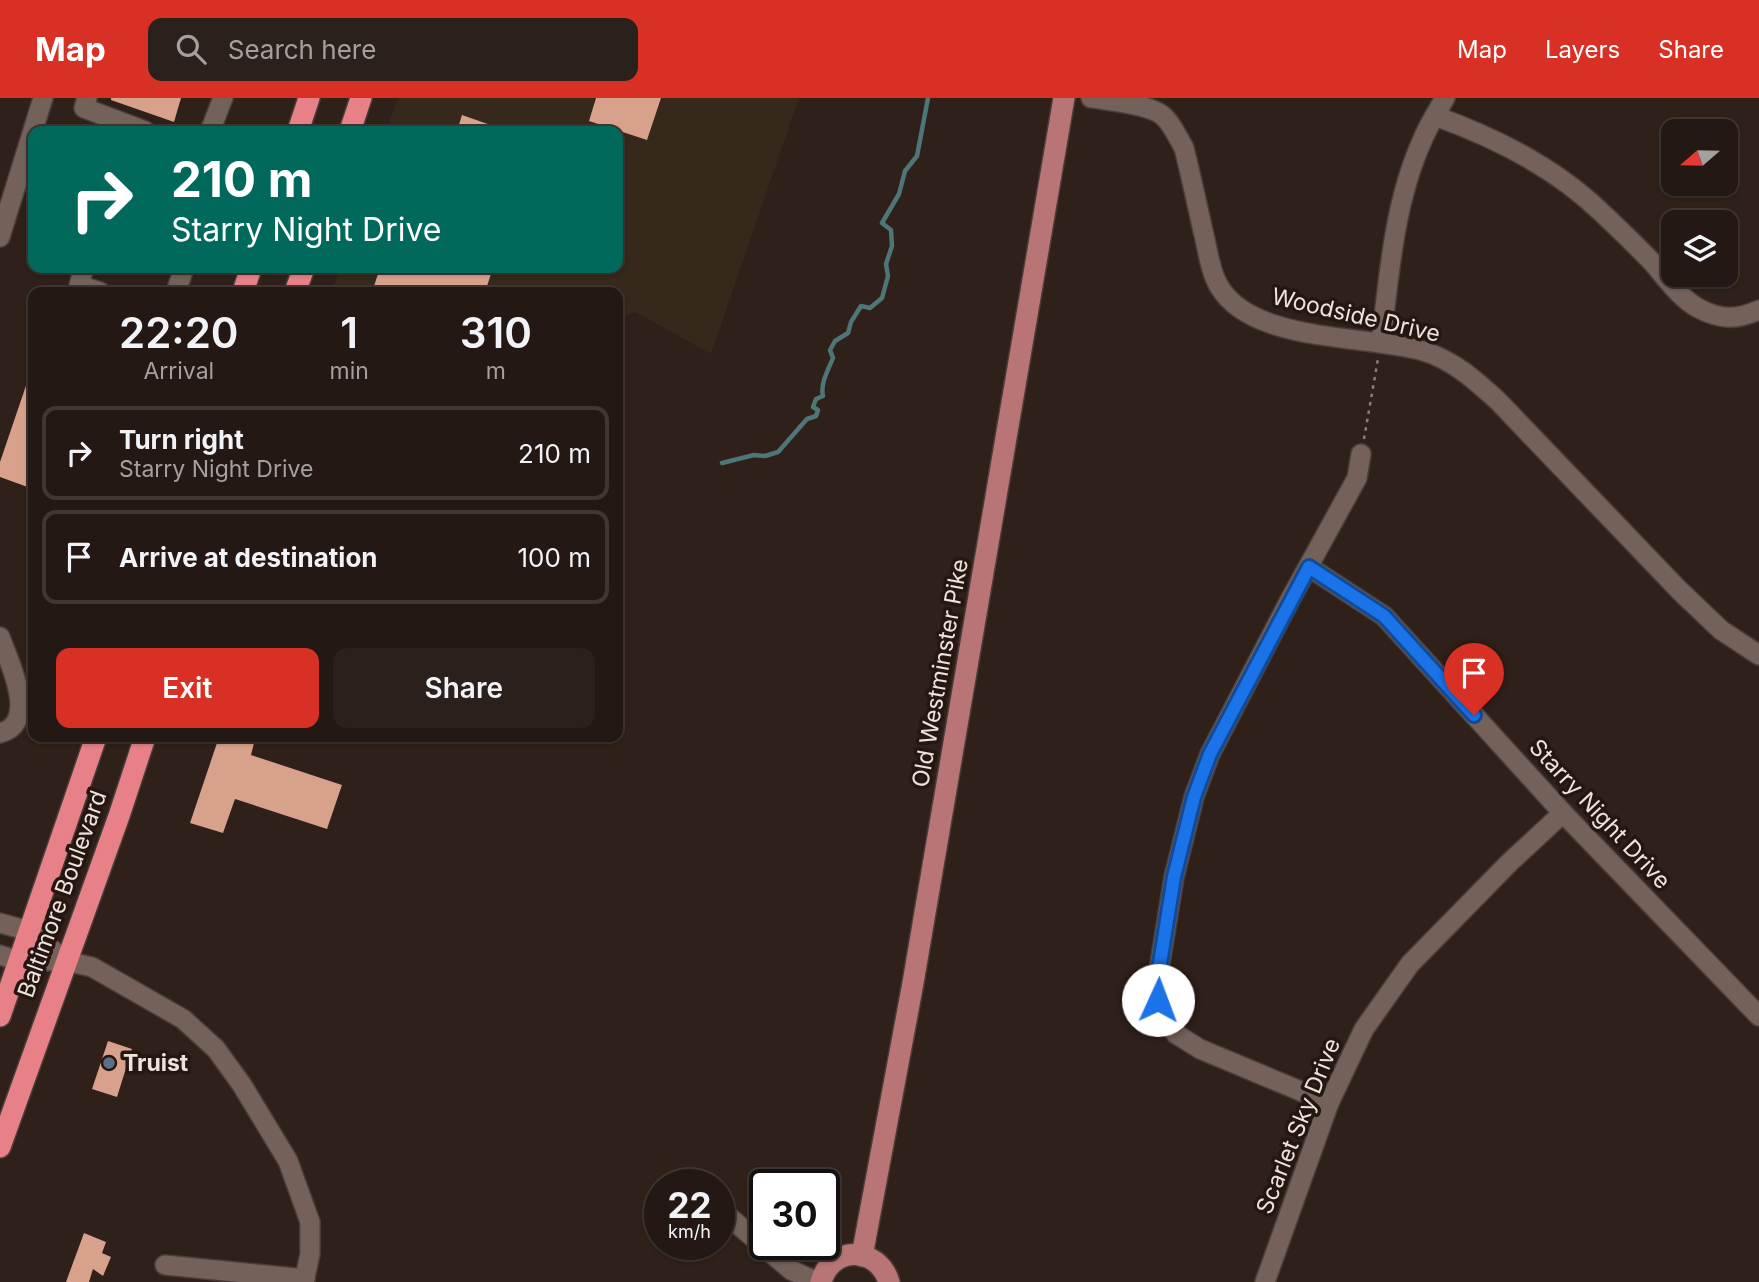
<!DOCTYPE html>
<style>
:root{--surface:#231813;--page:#2b211c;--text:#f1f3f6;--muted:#a3a0a0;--line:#403733;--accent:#d93025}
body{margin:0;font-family:Inter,sans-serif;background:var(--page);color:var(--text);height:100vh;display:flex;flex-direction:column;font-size:26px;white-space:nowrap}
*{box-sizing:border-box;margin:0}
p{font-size:23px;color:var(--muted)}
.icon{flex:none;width:38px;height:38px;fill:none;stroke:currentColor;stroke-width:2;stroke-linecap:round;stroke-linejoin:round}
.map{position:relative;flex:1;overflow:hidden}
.sheet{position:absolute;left:28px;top:189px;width:595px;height:455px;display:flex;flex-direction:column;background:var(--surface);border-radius:14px;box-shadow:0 2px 5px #0004,0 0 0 2px var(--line)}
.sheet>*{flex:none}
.hud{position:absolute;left:28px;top:28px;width:595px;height:147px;border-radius:14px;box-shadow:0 2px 5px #0004,0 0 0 2px var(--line);background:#00695c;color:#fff;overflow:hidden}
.needle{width:46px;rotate:250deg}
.controls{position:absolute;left:1661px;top:21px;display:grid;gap:14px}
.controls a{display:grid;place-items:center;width:77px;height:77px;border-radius:14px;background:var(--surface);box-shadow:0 2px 5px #0004,0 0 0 2px var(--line);font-size:35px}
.speed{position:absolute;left:644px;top:1071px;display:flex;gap:14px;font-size:35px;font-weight:700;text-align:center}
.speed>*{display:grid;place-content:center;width:91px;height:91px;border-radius:50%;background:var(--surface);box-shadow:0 2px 5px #0004,0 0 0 2px var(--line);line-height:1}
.speed small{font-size:18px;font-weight:400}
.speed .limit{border:4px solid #111;border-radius:10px;background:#fff;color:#111}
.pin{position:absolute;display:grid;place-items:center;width:60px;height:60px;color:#fff;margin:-72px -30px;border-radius:50% 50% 50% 0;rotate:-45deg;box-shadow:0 0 7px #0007}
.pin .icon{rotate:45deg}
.me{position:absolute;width:77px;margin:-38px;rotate:2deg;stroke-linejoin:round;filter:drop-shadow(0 0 5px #0008)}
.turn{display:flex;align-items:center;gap:24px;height:147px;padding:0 28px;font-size:32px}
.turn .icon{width:91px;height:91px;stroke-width:2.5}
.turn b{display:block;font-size:49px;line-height:60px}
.eta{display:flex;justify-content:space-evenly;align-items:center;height:119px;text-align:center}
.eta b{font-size:42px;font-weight:600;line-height:49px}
.primary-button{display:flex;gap:14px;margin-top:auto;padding:14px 28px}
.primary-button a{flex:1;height:80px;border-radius:14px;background:var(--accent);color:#fff;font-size:28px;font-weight:600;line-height:80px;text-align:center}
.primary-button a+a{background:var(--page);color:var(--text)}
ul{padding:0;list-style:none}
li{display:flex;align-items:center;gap:21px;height:94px;margin:0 14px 10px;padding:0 14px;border:4px solid var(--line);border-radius:14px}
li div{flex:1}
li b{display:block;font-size:26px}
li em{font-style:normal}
header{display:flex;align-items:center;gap:42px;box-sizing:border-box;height:98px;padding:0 35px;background:var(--accent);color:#fff}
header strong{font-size:33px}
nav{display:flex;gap:38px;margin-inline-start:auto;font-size:24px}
.search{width:490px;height:63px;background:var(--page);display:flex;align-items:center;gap:18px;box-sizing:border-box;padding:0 24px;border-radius:14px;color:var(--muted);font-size:26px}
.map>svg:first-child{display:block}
.commercial{fill:#36281b}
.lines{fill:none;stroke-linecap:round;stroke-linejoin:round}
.stream{stroke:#4e7578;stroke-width:4.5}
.building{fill:#d7a18c}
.minor-casing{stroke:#4a3d39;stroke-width:22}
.major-casing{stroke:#4a3d39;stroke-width:24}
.highway-casing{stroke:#4a3d39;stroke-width:24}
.path{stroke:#8a7d77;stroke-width:2.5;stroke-dasharray:3.5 5;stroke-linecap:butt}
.minor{stroke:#73615a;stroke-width:19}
.major{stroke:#b97475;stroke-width:21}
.highway{stroke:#e88087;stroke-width:21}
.route-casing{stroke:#114b97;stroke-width:18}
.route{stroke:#1a73e8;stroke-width:12}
.service-dot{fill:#5c6f8a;stroke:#251710;stroke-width:2.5}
.labels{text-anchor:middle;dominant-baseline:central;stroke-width:7;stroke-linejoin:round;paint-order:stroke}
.street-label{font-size:23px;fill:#ede2de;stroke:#251710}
.poi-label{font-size:23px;font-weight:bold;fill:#ede2de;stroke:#251710;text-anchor:start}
</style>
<header>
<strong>Map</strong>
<div class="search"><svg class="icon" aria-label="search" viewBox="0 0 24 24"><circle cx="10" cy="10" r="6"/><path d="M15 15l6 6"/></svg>Search here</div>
<nav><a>Map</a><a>Layers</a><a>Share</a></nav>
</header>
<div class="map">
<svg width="1759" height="1184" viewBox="0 0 1759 1184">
<rect width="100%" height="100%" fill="#2f2019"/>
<polygon class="commercial" points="398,0 799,0 711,256 635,214 618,221 618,194 332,194 340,170 618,170 618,33 386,33"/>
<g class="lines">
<path class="stream" d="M722,365l32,-8 11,1 13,-4 29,-33 9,-3 2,-6 -5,-3 3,-8 7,-3c-3,-12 5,-26 10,-38l-3,-8 5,-9 13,-8 3,-11 10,-16 9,2 12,-10 6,-22 -2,-12 6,-18 -1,-16 -9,-7 17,-29 6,-23 12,-15 11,-58"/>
</g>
<g class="building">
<polygon points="111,0 181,0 174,24 111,2"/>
<polygon points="596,0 661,0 647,42 589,23"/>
<polygon points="462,17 502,31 502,33 457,33"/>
<polygon points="380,170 493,170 485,194 372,194"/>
<polygon points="31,273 33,273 33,391 0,379 0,364"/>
<polygon points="219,639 248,639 255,641 251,657 342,687 327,731 235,701 223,735 190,725"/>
<polygon points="108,943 132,951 117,999 92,991"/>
<polygon points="84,1135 106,1144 102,1155 111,1159 103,1178 93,1171 89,1184 66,1184"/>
</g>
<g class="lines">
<g class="minor-casing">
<g id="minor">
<polyline points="87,0 84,10 145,33"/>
<path d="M1091,0c18,3 57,6 71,17 10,8 16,23 22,33 7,28 13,56 19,83 4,15 6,33 12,47 26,66 150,56 208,73 30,9 52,29 75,50l181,189 42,40 38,25"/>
<path d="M1435,18c59,21 119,51 165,95 18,17 36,34 53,52 13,15 27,35 45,45 22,12 39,12 61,2"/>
<polyline points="210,33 223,0"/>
<polyline points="0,139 43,0"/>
<polyline points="84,170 79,187 100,194"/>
<polyline points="176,194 184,170"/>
<path d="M1381,244c8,-66 13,-139 41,-201 6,-15 15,-29 23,-43"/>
<polyline points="1309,469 1384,518 1563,715 1759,918"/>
<path d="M0,539c9,25 40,86 0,96"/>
<polyline points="0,825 29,833 66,863"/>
<polyline points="0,857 19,863 66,863 92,869 183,921 216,951 242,987 288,1063 310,1124 310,1156 304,1184"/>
<polyline points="1329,1005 1200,951 1176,936 1158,902 1157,884 1174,779 1194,699 1210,656 1291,500 1357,380 1361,356"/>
<polyline points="728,1118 791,1172 817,1184"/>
<polyline points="165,1167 305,1181"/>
<polyline points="1265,1184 1329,1005 1364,931 1410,866 1510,764 1563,715"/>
</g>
</g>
<g class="major-casing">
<g id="major">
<polyline points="862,1158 913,885 1064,0"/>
<path d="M821,1184c10,-37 57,-36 68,0"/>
</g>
</g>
<g class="highway-casing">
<g id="highway">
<polyline points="298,33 309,0"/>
<polyline points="350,33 361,0"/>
<polyline points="243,194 251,170"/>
<polyline points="295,194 304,170"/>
<polyline points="0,918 96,639"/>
<polyline points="0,1049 119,718 145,639"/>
</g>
</g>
<polyline class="path" points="1364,341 1378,261"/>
<use href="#minor" class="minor"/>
<use href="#major" class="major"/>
<use href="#highway" class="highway"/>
</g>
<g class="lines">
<g class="route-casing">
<polyline id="route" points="1158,902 1157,884 1174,779 1194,699 1210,656 1309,469 1384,518 1474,617"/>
</g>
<use href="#route" class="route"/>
</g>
<circle class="service-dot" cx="109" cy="965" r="7"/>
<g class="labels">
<g class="street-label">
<text transform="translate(1356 217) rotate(13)">Woodside Drive</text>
<text transform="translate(940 575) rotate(-80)">Old Westminster Pike</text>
<text transform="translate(1600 716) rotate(47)">Starry Night Drive</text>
<text transform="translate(62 796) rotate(-70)">Baltimore Boulevard</text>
<text transform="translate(1298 1028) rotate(-68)">Scarlet Sky Drive</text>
</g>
<g class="poi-label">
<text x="123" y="965">Truist</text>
</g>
</g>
</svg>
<div class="controls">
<a><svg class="needle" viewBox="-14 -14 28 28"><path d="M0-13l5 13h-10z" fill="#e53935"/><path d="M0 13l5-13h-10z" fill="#a3a0a0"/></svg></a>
<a><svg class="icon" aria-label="layers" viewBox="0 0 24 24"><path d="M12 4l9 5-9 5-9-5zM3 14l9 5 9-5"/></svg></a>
</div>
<div class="speed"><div>22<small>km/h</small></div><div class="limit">30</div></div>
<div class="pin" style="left:1474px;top:617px;background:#d93025"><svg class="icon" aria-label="arrive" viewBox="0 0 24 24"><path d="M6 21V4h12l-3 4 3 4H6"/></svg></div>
<svg class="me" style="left:1158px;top:902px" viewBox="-20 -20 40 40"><circle r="19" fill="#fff"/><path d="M0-13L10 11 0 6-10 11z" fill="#1a73e8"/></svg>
<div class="hud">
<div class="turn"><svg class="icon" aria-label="right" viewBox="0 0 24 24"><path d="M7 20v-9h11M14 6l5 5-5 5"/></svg><div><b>210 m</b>Starry Night Drive</div></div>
</div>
<section class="sheet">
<div class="eta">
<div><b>22:20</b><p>Arrival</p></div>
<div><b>1</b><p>min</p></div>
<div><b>310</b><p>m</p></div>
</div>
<ul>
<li><svg class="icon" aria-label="right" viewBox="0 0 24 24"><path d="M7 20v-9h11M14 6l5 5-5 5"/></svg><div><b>Turn right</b><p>Starry Night Drive</p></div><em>210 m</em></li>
<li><svg class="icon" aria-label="arrive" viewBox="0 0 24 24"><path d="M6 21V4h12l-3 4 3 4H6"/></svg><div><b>Arrive at destination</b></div><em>100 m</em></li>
</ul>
<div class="primary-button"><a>Exit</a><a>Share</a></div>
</section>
</div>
